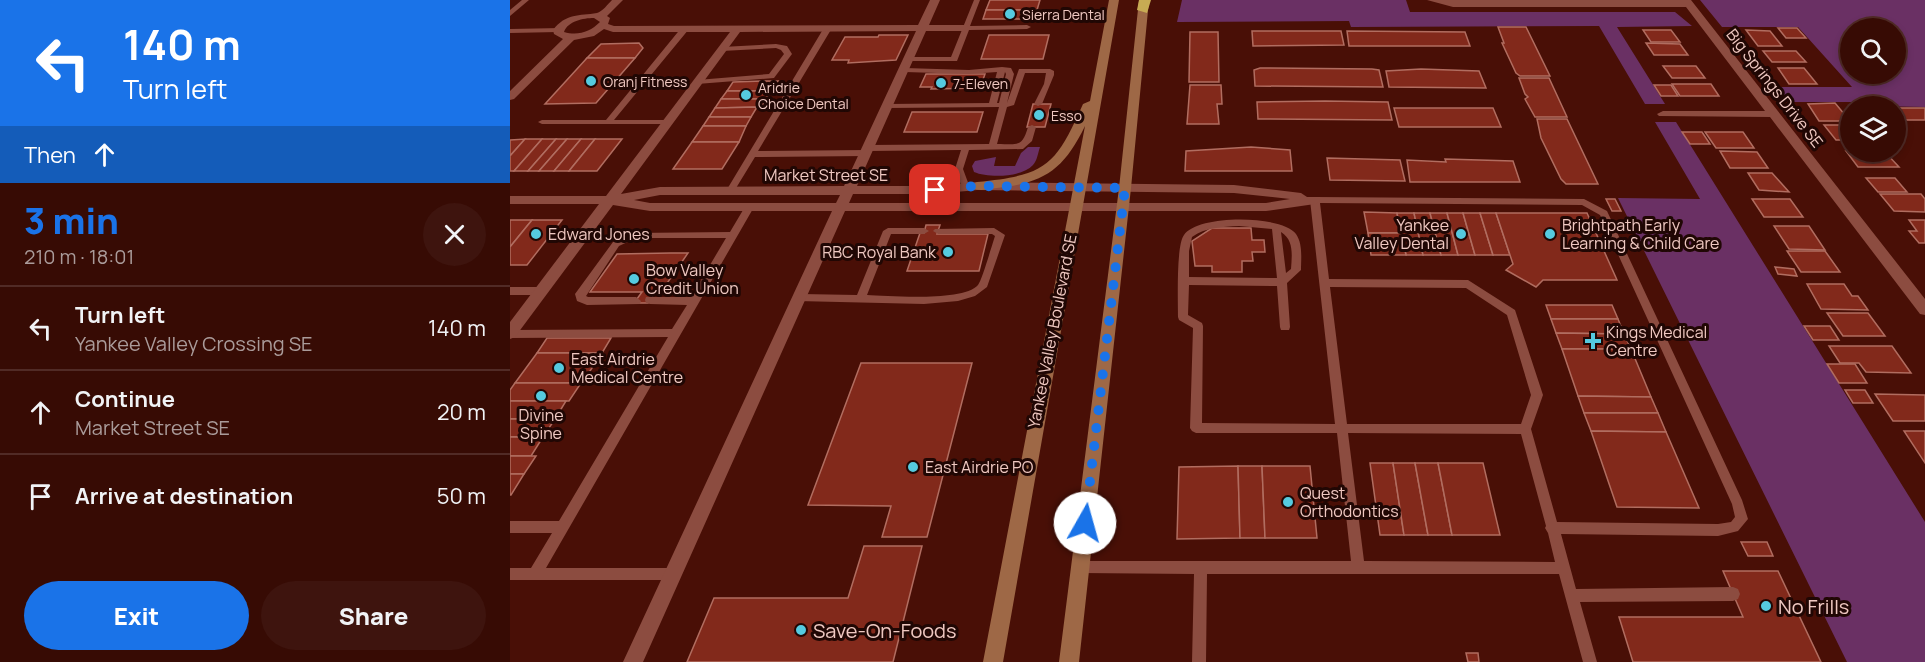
<!DOCTYPE html>
<meta charset="utf-8">
<style>
:root{--surface:#370b04;--page:#3e140e;--text:#f1f3f6;--muted:#aa9b9a;--line:#512b26;--accent:#1a73e8}
body{margin:0;font-family:Manrope,sans-serif;background:var(--page);color:var(--text);height:100vh;display:flex;flex-direction:column;font-size:22px;white-space:nowrap}
*{box-sizing:border-box;margin:0}
p{font-size:20px;color:var(--muted)}
.icon{flex:none;width:33px;height:33px;fill:none;stroke:currentColor;stroke-width:2;stroke-linecap:round;stroke-linejoin:round}
.map{position:relative;flex:1;overflow:hidden}
.sheet{display:flex;flex-direction:column;background:var(--surface);width:510px}
.sheet>*{flex:none}
.guide{background:#1a73e8;color:#fff;overflow:hidden}
.tools{position:absolute;left:1330px;top:18px;display:grid;gap:12px}
.tools a{display:grid;place-items:center;width:66px;height:66px;border-radius:50%;background:var(--surface);box-shadow:0 3px 9px #0003,0 0 0 2px var(--line);font-size:30px}
.pin{position:absolute;display:grid;place-items:center;width:51px;height:51px;color:#fff;margin:-26px;border-radius:12px;box-shadow:0 3px 9px #0006}
.me{position:absolute;width:66px;margin:-33px;rotate:7deg;stroke-linejoin:round;filter:drop-shadow(0 0 4px #0008)}
.turn{display:flex;align-items:center;gap:21px;height:126px;padding:0 24px;font-size:27px}
.turn .icon{width:78px;height:78px;stroke-width:2.5}
.turn b{display:block;font-size:42px;line-height:51px}
.then{display:flex;align-items:center;height:57px;padding:0 24px;background:#0003;gap:12px;font-size:22px}
.round{display:grid;place-items:center;flex:none;width:63px;height:63px;border-radius:32px;background:var(--page)}
.head{display:flex;align-items:center;justify-content:space-between;height:102px;padding:0 24px}
h1{font-size:36px;font-weight:800;line-height:45px;color:var(--accent)}
.button{display:flex;gap:12px;margin-top:auto;padding:12px 24px}
.button a{flex:1;height:69px;border-radius:36px;background:var(--accent);color:#fff;font-size:24px;font-weight:800;line-height:69px;text-align:center}
.button a+a{background:var(--page);color:var(--text)}
ul{padding:0;list-style:none}
li{display:flex;align-items:center;gap:18px;height:84px;padding:0 24px;border-top:2px solid var(--line)}
li div{flex:1}
li b{display:block;font-size:22px}
li em{font-style:normal}
main{display:flex;flex:1;min-height:0}
.map>svg:first-child{display:block}
.green{fill:#6a3064;fill-rule:evenodd}
.building{fill:#82291b;stroke:#b16d60;stroke-width:1.5}
.lines{fill:none;stroke-linecap:round;stroke-linejoin:round}
.service{fill:#8c4c40;fill-rule:evenodd}
.minor{fill:#8c4c40;fill-rule:evenodd}
.secondary{fill:#9e6846;fill-rule:evenodd}
.motorway{fill:#c7ab53;fill-rule:evenodd}
.route{stroke:#1a73e8;stroke-width:10;stroke-dasharray:0 18}
.poi-dot{fill:#55cadf;stroke:#200704;stroke-width:2}
.labels{text-anchor:middle;dominant-baseline:central;stroke-width:6;stroke-linejoin:round;paint-order:stroke}
.far-poi-label{font-size:14px;fill:#efc8c1;stroke:#200704;text-anchor:start}
.street-label{font-size:16px;fill:#efc8c1;stroke:#200704}
.poi-label{font-size:16px;fill:#efc8c1;stroke:#200704;text-anchor:start}
.near-poi-label{font-size:20px;fill:#efc8c1;stroke:#200704;text-anchor:start}
</style>
<main>
<section class="sheet">
<div class="guide">
<div class="turn"><svg class="icon" aria-label="left" viewBox="0 0 24 24"><path d="M17 20v-9H6M10 6l-5 5 5 5"/></svg><div><b>140 m</b>Turn left</div></div>
<div class="then">Then<svg class="icon" aria-label="ahead" viewBox="0 0 24 24"><path d="M12 20V5M6 11l6-6 6 6"/></svg></div>
</div>
<div class="head"><div><h1>3 min</h1><p>210 m · 18:01</p></div><a class="round"><svg class="icon" aria-label="close" viewBox="0 0 24 24"><path d="M6 6l12 12M18 6L6 18"/></svg></a></div>
<ul>
<li><svg class="icon" aria-label="left" viewBox="0 0 24 24"><path d="M17 20v-9H6M10 6l-5 5 5 5"/></svg><div><b>Turn left</b><p>Yankee Valley Crossing SE</p></div><em>140 m</em></li>
<li><svg class="icon" aria-label="ahead" viewBox="0 0 24 24"><path d="M12 20V5M6 11l6-6 6 6"/></svg><div><b>Continue</b><p>Market Street SE</p></div><em>20 m</em></li>
<li><svg class="icon" aria-label="arrive" viewBox="0 0 24 24"><path d="M6 21V4h12l-3 4 3 4H6"/></svg><div><b>Arrive at destination</b></div><em>50 m</em></li>
</ul>
<div class="button"><a>Exit</a><a>Share</a></div>
</section>
<div class="map">
<svg width="1415" height="662" viewBox="0 0 1415 662">
<rect width="100%" height="100%" fill="#490f06"/>
<g class="green">
<polygon points="672,0 896,0 900,12 1165,12 1182,26 1107,27 1155,104 1135,104 1089,26 841,27 839,21 667,22"/>
<path d="M1190,0h225v107l-55,-1 -5,-4h-84l-12,-15h83l-54,-60h-76zM1341,28h45v46h-45z"/>
<polygon points="1145,122 1166,122 1415,522 1415,662 1337,662 1108,198 1190,199"/>
<path d="M518,147h12c-2,6 -3,14 -7,18 -12,13 -45,13 -59,7l-2,-6 3,-5 21,-4 -2,9h21l6,-13z"/>
</g>
<g class="building">
<polygon points="480,0 530,0 527,10 476,10"/>
<polygon points="476,10 527,10 524,19 473,19"/>
<polygon points="988,27 1016,27 1040,76 1010,76 1006,73 992,43 994,43"/>
<polygon points="1268,28 1287,28 1296,38 1276,38"/>
<polygon points="1133,30 1161,30 1170,42 1141,42"/>
<polygon points="1236,30 1260,31 1272,46 1248,46"/>
<polygon points="742,31 831,31 834,45 743,46"/>
<polygon points="837,31 955,32 960,46 839,46"/>
<polygon points="680,32 708,32 709,82 679,82"/>
<polygon points="369,35 398,35 386,60 338,63 339,60 322,60 335,37 368,37"/>
<polygon points="479,35 539,35 533,59 471,59"/>
<polygon points="129,43 133,48 125,58 77,58 91,44"/>
<polygon points="1136,43 1170,44 1178,55 1144,55"/>
<polygon points="1253,51 1286,51 1296,62 1262,62"/>
<polygon points="77,58 125,58 86,103 35,104"/>
<polygon points="1153,66 1186,66 1195,78 1162,78"/>
<polygon points="750,68 862,69 869,70 873,87 745,86 744,70"/>
<polygon points="1268,68 1294,68 1307,84 1279,84"/>
<polygon points="911,69 969,71 976,88 879,87 876,71"/>
<polygon points="416,74 475,74 470,88 421,89 422,87 410,87"/>
<polygon points="1009,78 1039,78 1057,117 1025,117 1015,99 1018,97 1015,94"/>
<polygon points="253,81 268,81 261,91 217,91 223,82"/>
<polygon points="1162,84 1201,84 1209,96 1170,96"/>
<polygon points="680,85 711,85 712,104 707,104 709,124 677,124"/>
<polygon points="1144,85 1161,85 1168,96 1151,96"/>
<polygon points="217,91 261,91 256,99 211,99"/>
<polygon points="211,99 256,99 251,107 205,108"/>
<polygon points="815,101 878,102 882,120 748,119 747,102"/>
<polygon points="1325,103 1340,121 1309,121 1298,104"/>
<polygon points="523,104 541,104 535,127 517,127"/>
<polygon points="247,107 241,117 199,117 205,108"/>
<polygon points="884,108 983,108 991,127 889,127"/>
<polygon points="1386,108 1415,108 1415,120 1392,120 1386,113"/>
<polygon points="402,112 473,112 467,132 394,132"/>
<polygon points="199,117 241,117 236,126 193,126"/>
<polygon points="1027,119 1057,119 1088,184 1056,184 1051,179 1031,138"/>
<polygon points="1314,125 1341,125 1341,140 1326,140"/>
<polygon points="193,126 236,126 229,142 182,142"/>
<polygon points="1172,132 1192,132 1200,144 1180,144"/>
<polygon points="1195,132 1233,132 1244,148 1206,148"/>
<polygon points="15,139 0,156 0,140"/>
<polygon points="15,139 32,139 4,171 0,171 0,156"/>
<polygon points="32,139 46,139 18,171 4,171"/>
<polygon points="46,139 57,139 29,171 18,171"/>
<polygon points="57,139 71,139 44,171 29,171"/>
<polygon points="71,139 85,139 59,171 44,171"/>
<polygon points="85,139 112,139 87,171 59,171"/>
<polygon points="182,142 229,142 212,169 163,169"/>
<polygon points="741,147 780,150 782,171 675,171 676,151"/>
<polygon points="1210,151 1247,152 1258,168 1220,168"/>
<polygon points="1336,151 1375,152 1389,167 1348,167"/>
<polygon points="817,158 890,160 895,181 820,180"/>
<polygon points="935,159 1003,161 1010,182 900,182 897,160 936,162"/>
<polygon points="1238,173 1262,173 1279,192 1249,190"/>
<polygon points="1356,178 1385,178 1397,192 1368,192"/>
<polygon points="1370,194 1411,194 1415,199 1415,212 1384,211"/>
<polygon points="1096,199 1105,199 1111,211 1102,211"/>
<polygon points="1242,199 1280,199 1293,217 1254,217"/>
<polygon points="854,212 887,213 891,233 858,233"/>
<polygon points="887,213 904,213 913,255 896,255"/>
<polygon points="904,213 920,213 931,255 913,255"/>
<polygon points="920,213 937,213 948,255 931,255"/>
<polygon points="937,213 953,213 965,255 948,255"/>
<polygon points="953,213 970,213 983,255 965,255"/>
<polygon points="970,213 986,213 1000,255 983,255"/>
<polygon points="986,213 1077,213 1107,280 1033,280 1026,287 996,270 1003,264"/>
<polygon points="0,220 22,220 0,247"/>
<polygon points="22,220 52,220 17,265 0,265 0,247"/>
<polygon points="1399,220 1415,220 1415,243 1409,243 1399,231 1407,231"/>
<polygon points="416,225 430,225 427,234 478,234 469,271 397,271 410,233 414,233"/>
<polygon points="1264,226 1299,226 1315,250 1279,249"/>
<polygon points="702,228 741,228 742,240 754,240 755,252 742,252 743,261 732,261 732,272 702,272 702,266 685,266 682,241"/>
<polygon points="858,233 891,233 896,255 861,255"/>
<polygon points="1277,251 1315,251 1330,272 1291,272"/>
<polygon points="161,253 178,253 151,292 145,292 138,303 124,303 132,292 80,292 107,254"/>
<polygon points="1265,267 1284,269 1287,276 1268,274"/>
<polygon points="1297,284 1334,284 1342,296 1348,296 1358,310 1311,309"/>
<polygon points="1036,305 1102,305 1108,319 1041,319"/>
<polygon points="1317,313 1358,313 1375,336 1333,336"/>
<polygon points="1041,319 1108,319 1114,334 1046,333"/>
<polygon points="1294,326 1320,326 1329,340 1303,340"/>
<polygon points="1046,333 1114,334 1121,349 1052,349"/>
<polygon points="37,338 101,338 92,353 27,353"/>
<polygon points="1319,346 1382,346 1401,373 1356,372 1349,363 1330,363"/>
<polygon points="1052,349 1121,349 1141,397 1068,396"/>
<polygon points="27,353 92,353 72,383 5,383"/>
<polygon points="351,363 462,363 417,537 372,537 381,506 298,505"/>
<polygon points="1317,364 1345,364 1357,383 1329,383"/>
<polygon points="5,383 71,383 59,401 0,401 0,390"/>
<polygon points="1335,390 1355,390 1363,403 1343,403"/>
<polygon points="1365,394 1415,395 1415,421 1383,421"/>
<polygon points="1068,396 1141,397 1148,413 1074,413"/>
<polygon points="0,401 56,401 45,419 0,419"/>
<polygon points="1074,413 1148,413 1156,432 1081,431"/>
<polygon points="0,419 45,419 33,437 0,437"/>
<polygon points="1081,431 1156,432 1189,508 1107,507"/>
<polygon points="1394,431 1415,431 1415,463"/>
<polygon points="0,437 33,437 21,456 0,456"/>
<polygon points="0,456 26,456 14,474 0,474"/>
<polygon points="860,463 883,463 894,535 870,535"/>
<polygon points="883,463 905,463 918,535 894,535"/>
<polygon points="905,463 928,463 942,535 918,535"/>
<polygon points="928,463 973,463 990,535 942,535"/>
<polygon points="728,466 730,538 667,539 669,467"/>
<polygon points="728,466 752,466 755,538 730,538"/>
<polygon points="752,466 800,466 807,538 755,538"/>
<polygon points="0,474 14,474 1,495 0,495"/>
<polygon points="1231,542 1257,542 1263,556 1238,556"/>
<polygon points="354,546 412,546 383,662 177,662 204,598 338,598"/>
<polygon points="1213,571 1268,571 1311,662 1123,662 1109,617 1233,617"/>
<polygon points="956,653 968,653 969,662 958,662"/>
</g>
<g class="lines">
<g class="service">
<polygon points="12,0 19,0 0,16 0,10"/>
<polygon points="464,0 470,0 460,26 517,25 521,27 517,29 459,30 447,61 396,61 396,57 441,57"/>
<polygon points="315,26 322,28 248,151 357,150 361,153 357,156 245,157 223,193 217,193 216,191"/>
<polygon points="172,27 179,29 104,120 157,120 161,122 160,124 32,124 28,122 32,120 96,120"/>
<polygon points="51,28 52,30 48,32 0,33 0,29"/>
<polygon points="266,44 277,46 282,54 264,78 187,84 183,82 187,80 259,74 274,54 271,50 266,48 212,51 208,49 212,47"/>
<path d="M492,67l9,1 3,6 -7,29 12,-34h31l4,2v4l-12,29 -4,2 -4,-2 10,-20 2,-11h-21l-11,32 -7,2 -10,37c20,0 25,4 31,-17l4,-2 4,2 -4,14 -9,8 -54,1 -6,19 7,19 -1,2h-6l-8,-21 6,-19 -92,1 -4,-3 4,-3 120,-1 10,-37 -111,1 -4,-2 4,-2 101,-1 8,-31 -28,2 -64,-2 -4,-2 4,-2 64,2zM495,72l1,2 -7,29h-2z"/>
<path d="M805,197l269,2 23,12 135,289 6,19 -10,12 -20,5 -157,-2 15,55 157,-2 5,2 2,5 -2,5 -5,2 -153,1 17,60h-14l-24,-88h-352l-1,88h-14l2,-88 -114,-1 -5,-2 -2,-4 2,-4 5,-2h271l-14,-128h-141l-4,-2 -2,-3 3,-100 -14,-8 -1,-3c0,-16 -2,-72 6,-82 14,-21 98,-20 112,-1 7,10 5,25 5,36l-14,13 3,44 -1,3h-8l-1,-3 -3,-41 -88,-1 -1,30 14,8 1,3 -1,97 133,1 -25,-224zM810,203l262,2 18,10 132,289 3,13 -4,5 -13,2 -161,-2 -26,-93 12,-34 -28,-85 -47,-30 -139,-1zM729,226l33,3 5,49 -88,-1v-26l3,-14c13,-10 31,-10 47,-11zM771,232c13,8 11,23 10,37l-5,4zM820,287l136,1 41,27 24,80 -10,29h-174zM838,433l173,1 25,92 -1,2 3,5 7,29 -191,-1z"/>
<polygon points="239,204 244,207 36,568 164,568 169,569 171,574 169,579 164,580 0,580 0,568 21,568 42,533 0,533 0,521 49,521 158,337 0,338 0,330 162,329 177,305 140,304 136,303 135,300 136,297 181,297 216,238 126,238 109,246 76,296 78,297 126,297 131,301 130,304 77,305 67,301 65,294 103,242 122,233 220,232 236,205"/>
<path d="M378,228h36l5,3 -5,3h-33l-24,61c22,1 96,7 111,-10 4,-5 14,-40 17,-49l-3,-2h-54l-5,-3 2,-2 59,-1 11,7 -18,52 -12,9 -17,5 -34,3 -127,-3 -1,-3 5,-4 56,1 26,-64z"/>
<polygon points="0,287 31,287 36,291 31,295 0,295"/>
</g>
<g class="minor">
<path d="M102,0h11l-16,16 3,2 -2,6 6,2 304,-1 12,-25h10l-11,25h37l5,3 -5,3h-40l-69,155h78l42,-4 257,3 67,8 6,4h13l1,3 -6,4 -49,7h-421l-202,451h-20l209,-451h-182l-37,-6 -98,132 -5,2v-17l89,-118h-89v-8h96l124,-164h-117l-9,-3 -10,7 -20,4 -60,59 -4,1v-9l53,-52 -9,-5 -1,-4c13,-17 26,-14 44,-17 5,-1 11,-9 15,-13zM84,18l6,4c-10,10 -22,14 -36,10 4,-11 19,-14 30,-14zM406,31l-72,155 -184,1 -39,7 119,-162zM467,190l257,3 56,6 -24,4h-417l4,-9h82zM150,195h180l-4,8h-186l-16,-3z"/>
<polygon points="917,0 1181,0 1415,299 1415,315 1410,314 1260,117 1149,116 1147,114 1153,111 1255,111 1176,7 943,7"/>
</g>
<g class="secondary">
<path d="M599,0h10l-116,662h-20l102,-536c-21,43 -40,57 -88,62 -9,1 -20,5 -26,-2l6,-4c69,-7 78,-15 106,-78l7,-3z"/>
<polygon points="629,0 639,0 621,188 569,662 549,662 609,188"/>
</g>
<polygon class="motorway" points="629,0 641,0 637,13 627,10"/>
</g>
<g class="lines">
<polyline class="route" points="425,190 467,186 615,188 575,523"/>
</g>
<g class="poi-dot">
<circle cx="500" cy="14" r="6"/>
<circle cx="81" cy="81" r="6"/>
<circle cx="431" cy="83" r="6"/>
<circle cx="236" cy="95" r="6"/>
<circle cx="529" cy="115" r="6"/>
<circle cx="26" cy="234" r="6"/>
<circle cx="951" cy="234" r="6"/>
<circle cx="1040" cy="234" r="6"/>
<circle cx="438" cy="252" r="6"/>
<circle cx="124" cy="279" r="6"/>
<path d="M1080 332h6v6h6v6h-6v6h-6v-6h-6v-6h6z"/>
<circle cx="49" cy="368" r="6"/>
<circle cx="31" cy="396" r="6"/>
<circle cx="403" cy="467" r="6"/>
<circle cx="778" cy="502" r="6"/>
<circle cx="1256" cy="606" r="6"/>
<circle cx="291" cy="630" r="6"/>
</g>
<g class="labels">
<g class="far-poi-label">
<text x="512" y="14">Sierra Dental</text>
<text x="93" y="81">Oranj Fitness</text>
<text x="443" y="83">7-Eleven</text>
<text x="248" y="87">Aridrie<tspan x="248" dy="16">Choice Dental</tspan></text>
<text x="541" y="115">Esso</text>
</g>
<g class="street-label">
<text transform="translate(1265 88) rotate(52)">Big Springs Drive SE</text>
<text x="316" y="175">Market Street SE</text>
<text transform="translate(542 331) rotate(-79)">Yankee Valley Boulevard SE</text>
</g>
<g class="poi-label">
<text x="939" y="225" text-anchor="end">Yankee<tspan x="939" dy="18">Valley Dental</tspan></text>
<text x="1052" y="225">Brightpath Early<tspan x="1052" dy="18">Learning &amp; Child Care</tspan></text>
<text x="38" y="234">Edward Jones</text>
<text x="426" y="252" text-anchor="end">RBC Royal Bank</text>
<text x="136" y="270">Bow Valley<tspan x="136" dy="18">Credit Union</tspan></text>
<text x="1096" y="332">Kings Medical<tspan x="1096" dy="18">Centre</tspan></text>
<text x="61" y="359">East Airdrie<tspan x="61" dy="18">Medical Centre</tspan></text>
<text x="31" y="415" text-anchor="middle">Divine<tspan x="31" dy="18">Spine</tspan></text>
<text x="415" y="467">East Airdrie PO</text>
<text x="790" y="493">Quest<tspan x="790" dy="18">Orthodontics</tspan></text>
</g>
<g class="near-poi-label">
<text x="1268" y="606">No Frills</text>
<text x="303" y="630">Save-On-Foods</text>
</g>
</g>
</svg>
<div class="tools">
<a><svg class="icon" aria-label="search" viewBox="0 0 24 24"><circle cx="10" cy="10" r="6"/><path d="M15 15l6 6"/></svg></a>
<a><svg class="icon" aria-label="layers" viewBox="0 0 24 24"><path d="M12 4l9 5-9 5-9-5zM3 14l9 5 9-5"/></svg></a>
</div>
<div class="pin" style="left:425px;top:190px;background:#d93025"><svg class="icon" aria-label="arrive" viewBox="0 0 24 24"><path d="M6 21V4h12l-3 4 3 4H6"/></svg></div>
<svg class="me" style="left:575px;top:523px" viewBox="-20 -20 40 40"><circle r="19" fill="#fff"/><path d="M0-13L10 11 0 6-10 11z" fill="#1a73e8"/></svg>
</div>
</main>
